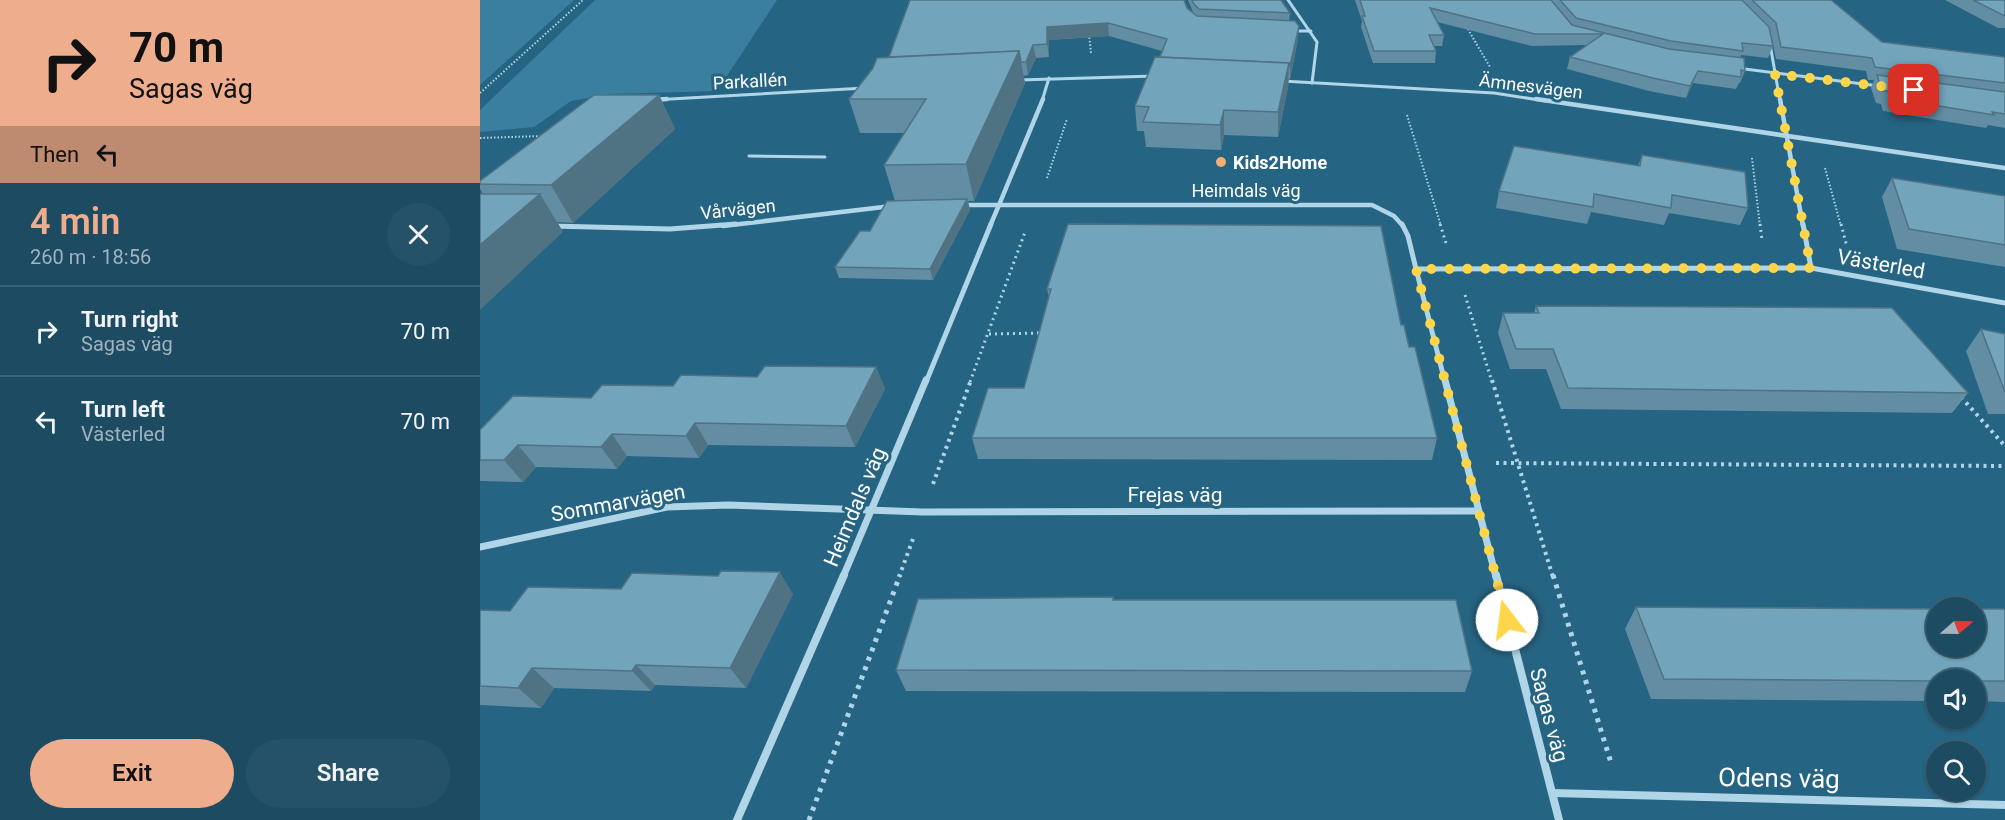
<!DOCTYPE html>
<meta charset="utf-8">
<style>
:root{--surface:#1c4b62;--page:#255268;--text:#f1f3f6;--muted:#a0b3be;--line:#3a6377;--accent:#eead8d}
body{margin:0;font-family:Roboto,sans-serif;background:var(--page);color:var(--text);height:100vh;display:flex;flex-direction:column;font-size:22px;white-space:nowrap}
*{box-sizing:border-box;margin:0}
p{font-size:20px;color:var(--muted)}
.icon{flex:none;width:33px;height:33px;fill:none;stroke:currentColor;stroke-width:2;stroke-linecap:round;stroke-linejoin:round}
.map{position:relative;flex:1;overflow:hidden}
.side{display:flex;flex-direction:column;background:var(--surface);width:480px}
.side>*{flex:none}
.guide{background:#eead8d;color:#111;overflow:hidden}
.needle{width:39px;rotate:70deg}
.tools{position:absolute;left:1446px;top:597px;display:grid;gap:12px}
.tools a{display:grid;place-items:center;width:60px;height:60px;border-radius:50%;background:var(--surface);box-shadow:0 2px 4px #0004,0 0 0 2px var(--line);font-size:30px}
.pin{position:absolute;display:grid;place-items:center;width:51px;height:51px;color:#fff;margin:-26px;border-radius:12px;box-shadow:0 3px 9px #0006}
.me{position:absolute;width:66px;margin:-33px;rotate:345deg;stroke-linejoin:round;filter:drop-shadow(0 0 4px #0008)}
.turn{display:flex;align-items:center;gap:21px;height:126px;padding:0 30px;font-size:27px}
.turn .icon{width:78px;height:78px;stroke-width:2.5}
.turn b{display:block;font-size:42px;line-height:51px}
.then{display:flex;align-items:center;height:57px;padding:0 30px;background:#0003;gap:12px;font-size:22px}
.round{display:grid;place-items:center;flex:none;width:63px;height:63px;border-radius:32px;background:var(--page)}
.headline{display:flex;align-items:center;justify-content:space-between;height:102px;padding:0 30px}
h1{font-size:36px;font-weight:600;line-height:45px;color:var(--accent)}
.cta{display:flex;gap:12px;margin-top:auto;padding:12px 30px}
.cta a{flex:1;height:69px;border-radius:36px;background:var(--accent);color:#111;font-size:24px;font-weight:600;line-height:69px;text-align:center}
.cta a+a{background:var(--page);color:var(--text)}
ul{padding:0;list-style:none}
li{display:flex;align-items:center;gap:18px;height:90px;padding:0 30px;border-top:2px solid var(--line)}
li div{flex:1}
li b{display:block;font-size:22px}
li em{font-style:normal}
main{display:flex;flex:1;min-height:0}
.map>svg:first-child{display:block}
.green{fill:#3a7fa0}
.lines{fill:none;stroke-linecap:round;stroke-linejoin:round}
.path-far3{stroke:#afd5e7;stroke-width:2;stroke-dasharray:1.5 2;stroke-linecap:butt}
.path-far2{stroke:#afd5e7;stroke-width:3;stroke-dasharray:2 4;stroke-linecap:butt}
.path-far1{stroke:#afd5e7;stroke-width:4;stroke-dasharray:3 4.5;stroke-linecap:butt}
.path{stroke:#afd5e7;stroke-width:5;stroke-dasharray:4 6;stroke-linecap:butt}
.service{stroke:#afd5e7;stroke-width:3}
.minor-far4{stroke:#afd5e7;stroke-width:3}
.minor-far3{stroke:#afd5e7;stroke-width:4.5}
.minor-far2{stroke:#afd5e7;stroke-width:5}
.minor-far1{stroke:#afd5e7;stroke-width:7}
.minor{stroke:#afd5e7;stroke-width:8}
.wall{fill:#628da2}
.shaded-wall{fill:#507384}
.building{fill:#72a4bc;stroke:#507384;stroke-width:1.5}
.route{stroke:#ffd54a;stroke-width:10;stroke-dasharray:0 18}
.poi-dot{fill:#f0b074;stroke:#266483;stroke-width:2}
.labels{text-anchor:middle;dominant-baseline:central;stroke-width:6;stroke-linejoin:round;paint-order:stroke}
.far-street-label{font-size:18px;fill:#fff;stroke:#266483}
.far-poi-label{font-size:18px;font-weight:bold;fill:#fff;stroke:#266483;text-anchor:start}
.street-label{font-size:21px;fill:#fff;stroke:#266483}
.near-street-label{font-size:26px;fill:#fff;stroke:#266483}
</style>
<main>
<section class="side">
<div class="guide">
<div class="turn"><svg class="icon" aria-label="right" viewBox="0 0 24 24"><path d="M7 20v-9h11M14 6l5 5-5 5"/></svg><div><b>70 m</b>Sagas väg</div></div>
<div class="then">Then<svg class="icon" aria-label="left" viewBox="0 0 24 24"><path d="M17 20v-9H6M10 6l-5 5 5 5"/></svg></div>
</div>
<div class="headline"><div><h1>4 min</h1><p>260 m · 18:56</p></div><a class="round"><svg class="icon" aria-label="close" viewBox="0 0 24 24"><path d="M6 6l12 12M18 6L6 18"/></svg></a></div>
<ul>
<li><svg class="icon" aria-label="right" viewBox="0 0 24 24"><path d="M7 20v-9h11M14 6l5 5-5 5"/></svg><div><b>Turn right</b><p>Sagas väg</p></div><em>70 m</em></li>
<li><svg class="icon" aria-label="left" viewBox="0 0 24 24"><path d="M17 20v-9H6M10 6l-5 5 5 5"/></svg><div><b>Turn left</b><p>Västerled</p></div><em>70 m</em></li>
</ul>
<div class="cta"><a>Exit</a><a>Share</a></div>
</section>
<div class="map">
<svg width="1525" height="820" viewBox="0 0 1525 820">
<rect width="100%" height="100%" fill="#266483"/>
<g class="green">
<polygon points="0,0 94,0 0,85"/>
<polygon points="115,0 297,0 237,91 131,94 91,101 54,127 0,132 0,110"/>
</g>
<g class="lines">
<g class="path-far3">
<polyline points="986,26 1010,67"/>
<polyline points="609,34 611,53"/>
<polyline points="0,93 103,0"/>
<polyline points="927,115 961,226"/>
<polyline points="0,138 62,136"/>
<polyline points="1272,158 1280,226"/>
<polyline points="1345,168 1361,226"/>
<polyline points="567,178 587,119"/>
</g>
<g class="path-far2">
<polyline points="960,224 966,243"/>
<polyline points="1280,224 1282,240"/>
<polyline points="1361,224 1367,247"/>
<polyline points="985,295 1012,382"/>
<polyline points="509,334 562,333"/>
<polyline points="490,382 545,232"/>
</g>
<g class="path-far1">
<polyline points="1012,380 1073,577"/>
<polyline points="1481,397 1525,446"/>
<polyline points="1016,463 1525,466"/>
<polyline points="453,484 491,380"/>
<polyline points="419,577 433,539"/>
</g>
<g class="path">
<polyline points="1073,575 1132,766"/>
<polyline points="329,820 420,575"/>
</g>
<polyline class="service" points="269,156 345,157"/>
<g class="minor-far4">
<polyline points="808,0 837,42 832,83"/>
<polyline points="813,31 831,31"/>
<polyline points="1290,44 1300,101"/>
<polyline points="1257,68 1399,86"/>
<polyline points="539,80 675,76"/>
<polyline points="802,81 1014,93 1066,101"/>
<polyline points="173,100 385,88"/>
<polyline points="562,101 569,78"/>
</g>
<g class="minor-far3">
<polyline points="1056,99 1525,168"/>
<polyline points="1300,99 1323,226"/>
<polyline points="173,100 187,99"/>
<polyline points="482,205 519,205 563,99"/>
<polyline points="243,226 412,206"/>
<polyline points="510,226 519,205 892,205 914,216 923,226"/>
</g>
<g class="minor-far2">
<polyline points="922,224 928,236 936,269"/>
<polyline points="1323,224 1331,268"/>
<polyline points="72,226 190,229 256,224"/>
<polyline points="446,382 511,224"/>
<polyline points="965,382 936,269 1331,268 1525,303"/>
</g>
<g class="minor-far1">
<polyline points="965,380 1016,577"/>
<polyline points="0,547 187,507 248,505 443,512 998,511"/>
<polyline points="363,577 446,380"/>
</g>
<g class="minor">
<polyline points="1016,575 1079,820"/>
<polyline points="1073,793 1525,805"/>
<polyline points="257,820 364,575"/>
</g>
</g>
<g class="wall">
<polygon points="708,0 801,0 810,13 809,21 818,39 810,79 809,79 808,87 798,137 744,135 741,150 666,147 664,131 657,131 655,106 682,51 629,36 569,40 569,57 556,58 548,75 543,76 545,83 494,201 488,201 490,210 453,280 359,278 355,267 390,231 415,201 404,165 424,133 380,133 369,99 409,57 707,8 713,12"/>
<polygon points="875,0 1351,0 1402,42 1525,57 1525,128 1508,125 1506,128 1403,111 1401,104 1396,103 1391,88 1394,80 1388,80 1386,71 1296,59 1291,35 1293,46 1288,58 1261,55 1260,58 1265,71 1260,83 1259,83 1256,89 1213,83 1206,98 1169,91 1087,69 1090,57 1107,45 1052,46 957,22 964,35 962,46 954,46 956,51 955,63 893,63 881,27 882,21"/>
<polygon points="1465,0 1525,0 1525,28 1518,28"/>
<polygon points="179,95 195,129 93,223 77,222 83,232 3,194 0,189 0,181"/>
<polygon points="1162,155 1268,208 1260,225 1189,213 1184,225 1111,212 1107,224 1016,208 1019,191 1158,166"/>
<polygon points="1412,178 1525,196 1525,267 1417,249 1402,197"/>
<polygon points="567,289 921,325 929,347 957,438 952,460 498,459 492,438 544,388 569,297"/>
<polygon points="1056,306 1488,393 1472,413 1081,409 1066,369 1030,369 1018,333 1023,313 1054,313"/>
<polygon points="1501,329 1525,334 1525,414 1508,414 1486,351"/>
<polygon points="396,367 405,389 375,447 228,445 219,458 147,456 137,469 56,467 43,482 0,481 0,460 193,386 277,377"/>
<polygon points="313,594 266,688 175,685 171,691 74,688 61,708 0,705 0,610 30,611"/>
<polygon points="634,600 992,671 985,692 426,691 416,670"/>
<polygon points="1156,607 1525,609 1525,702 1496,701 1496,680 1456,680 1456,701 1171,699 1145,629"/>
</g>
<g class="shaded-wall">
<polygon points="628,23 629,36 569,40 569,57 567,44 567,27"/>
<polygon points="819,26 818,39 810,79 810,66"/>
<polygon points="553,45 556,58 548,75 546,62"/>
<polygon points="539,51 545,83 494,201 486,164"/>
<polygon points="809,63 808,87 798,137 798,112"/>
<polygon points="1218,71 1213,83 1206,98 1210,86"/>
<polygon points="179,95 195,129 93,223 71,185"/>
<polygon points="744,110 744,135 741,150 740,125"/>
<polygon points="60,194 83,232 0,310 0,245"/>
<polygon points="487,199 490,210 453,280 450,269"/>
<polygon points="396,367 405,389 375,447 366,426"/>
<polygon points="215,423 228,445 219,458 206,436"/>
<polygon points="132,434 147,456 137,469 121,447"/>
<polygon points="38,445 56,467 43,482 24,460"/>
<polygon points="300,572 313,594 266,688 250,668"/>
<polygon points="156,665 175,685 171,691 152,671"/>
<polygon points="52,668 74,688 61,708 38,688"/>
</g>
<g class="building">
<polygon points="430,0 704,0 707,8 717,16 815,21 819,26 810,66 809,66 809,63 680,57 687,39 628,23 567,27 567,44 553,45 546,62 541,62 539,51 409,57"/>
<polygon points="712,0 801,0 810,13 719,9 714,4"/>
<polygon points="880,0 1071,0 1092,25 1189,49 1264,58 1265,71 1261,70 1261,77 1218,71 1210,86 1173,78 1090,57 1123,34 1055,34 950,8 964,35 949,35 956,51 894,51 882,16 885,16"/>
<polygon points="1080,0 1262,0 1289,27 1293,46 1262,43 1263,51 1191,41 1096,18"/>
<polygon points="1272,0 1351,0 1402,42 1525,57 1525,83 1395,67 1392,58 1301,47 1296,23"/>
<polygon points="1493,0 1525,0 1525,16"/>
<polygon points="539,51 486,164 404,165 446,99 369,99 393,68 397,58"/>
<polygon points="675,57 809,63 798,112 744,110 740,125 663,122 669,107 655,106"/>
<polygon points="1397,75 1525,92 1525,114 1512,112 1514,115 1410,98 1408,91 1402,91"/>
<polygon points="114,95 179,95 71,185 0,184 0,181"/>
<polygon points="1034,146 1160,166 1162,155 1265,172 1268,208 1192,195 1191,208 1114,194 1113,207 1019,191"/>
<polygon points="1412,178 1525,196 1525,245 1429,229"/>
<polygon points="0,194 60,194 0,245"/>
<polygon points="487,199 450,269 355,267 380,231 390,231 407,201"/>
<polygon points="588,224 901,226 921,325 924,325 929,347 935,347 957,438 492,438 508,388 544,388 571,289 567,289"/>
<polygon points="1056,306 1412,308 1488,393 1088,388 1073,349 1036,349 1023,313 1059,313"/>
<polygon points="1501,329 1525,334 1525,392"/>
<polygon points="285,366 396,367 366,426 215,423 206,436 132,434 121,447 38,445 24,460 0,460 0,430 33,396 111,398 122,385 193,386 201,375 277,377"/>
<polygon points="241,571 300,572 250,668 156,665 152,671 52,668 38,688 0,686 0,610 30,611 48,587 141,589 152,573 238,576"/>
<polygon points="633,597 633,600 976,600 992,671 416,670 438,599"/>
<polygon points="1156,607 1456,609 1456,646 1496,646 1496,609 1525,609 1525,681 1496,681 1496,680 1456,680 1456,681 1184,679"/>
</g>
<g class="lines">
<polyline class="route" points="1027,620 936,269 1331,268 1295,74 1434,90"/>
</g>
<circle class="poi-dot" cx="741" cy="162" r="6"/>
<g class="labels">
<g class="far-street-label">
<text transform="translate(270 81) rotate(-3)">Parkallén</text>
<text transform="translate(1051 86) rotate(7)">Ämnesvägen</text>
<text x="766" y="190">Heimdals väg</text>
<text transform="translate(258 209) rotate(-6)">Vårvägen</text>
</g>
<g class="far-poi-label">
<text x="753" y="162">Kids2Home</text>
</g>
<g class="street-label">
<text transform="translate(1401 264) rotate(10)">Västerled</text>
<text x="695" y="495">Frejas väg</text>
<text transform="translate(138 503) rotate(-10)">Sommarvägen</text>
<text transform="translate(375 507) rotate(-67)">Heimdals väg</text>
<text transform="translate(1069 715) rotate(75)">Sagas väg</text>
</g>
<g class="near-street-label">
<text transform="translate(1299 778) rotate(1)">Odens väg</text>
</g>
</g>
</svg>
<div class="tools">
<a><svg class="needle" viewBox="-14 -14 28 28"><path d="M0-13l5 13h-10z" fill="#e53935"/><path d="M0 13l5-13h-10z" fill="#a0b3be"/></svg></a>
<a><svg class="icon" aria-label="sound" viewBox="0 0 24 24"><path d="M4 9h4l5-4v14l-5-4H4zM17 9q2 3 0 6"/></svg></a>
<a><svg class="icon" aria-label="search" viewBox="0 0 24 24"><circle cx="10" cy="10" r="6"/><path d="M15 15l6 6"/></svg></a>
</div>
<div class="pin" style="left:1434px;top:90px;background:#d93025"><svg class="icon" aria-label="arrive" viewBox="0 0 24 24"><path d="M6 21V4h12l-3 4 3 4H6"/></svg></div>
<svg class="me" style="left:1027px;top:620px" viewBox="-20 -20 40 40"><circle r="19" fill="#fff"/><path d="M0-13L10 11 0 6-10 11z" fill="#ffd54a"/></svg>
</div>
</main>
